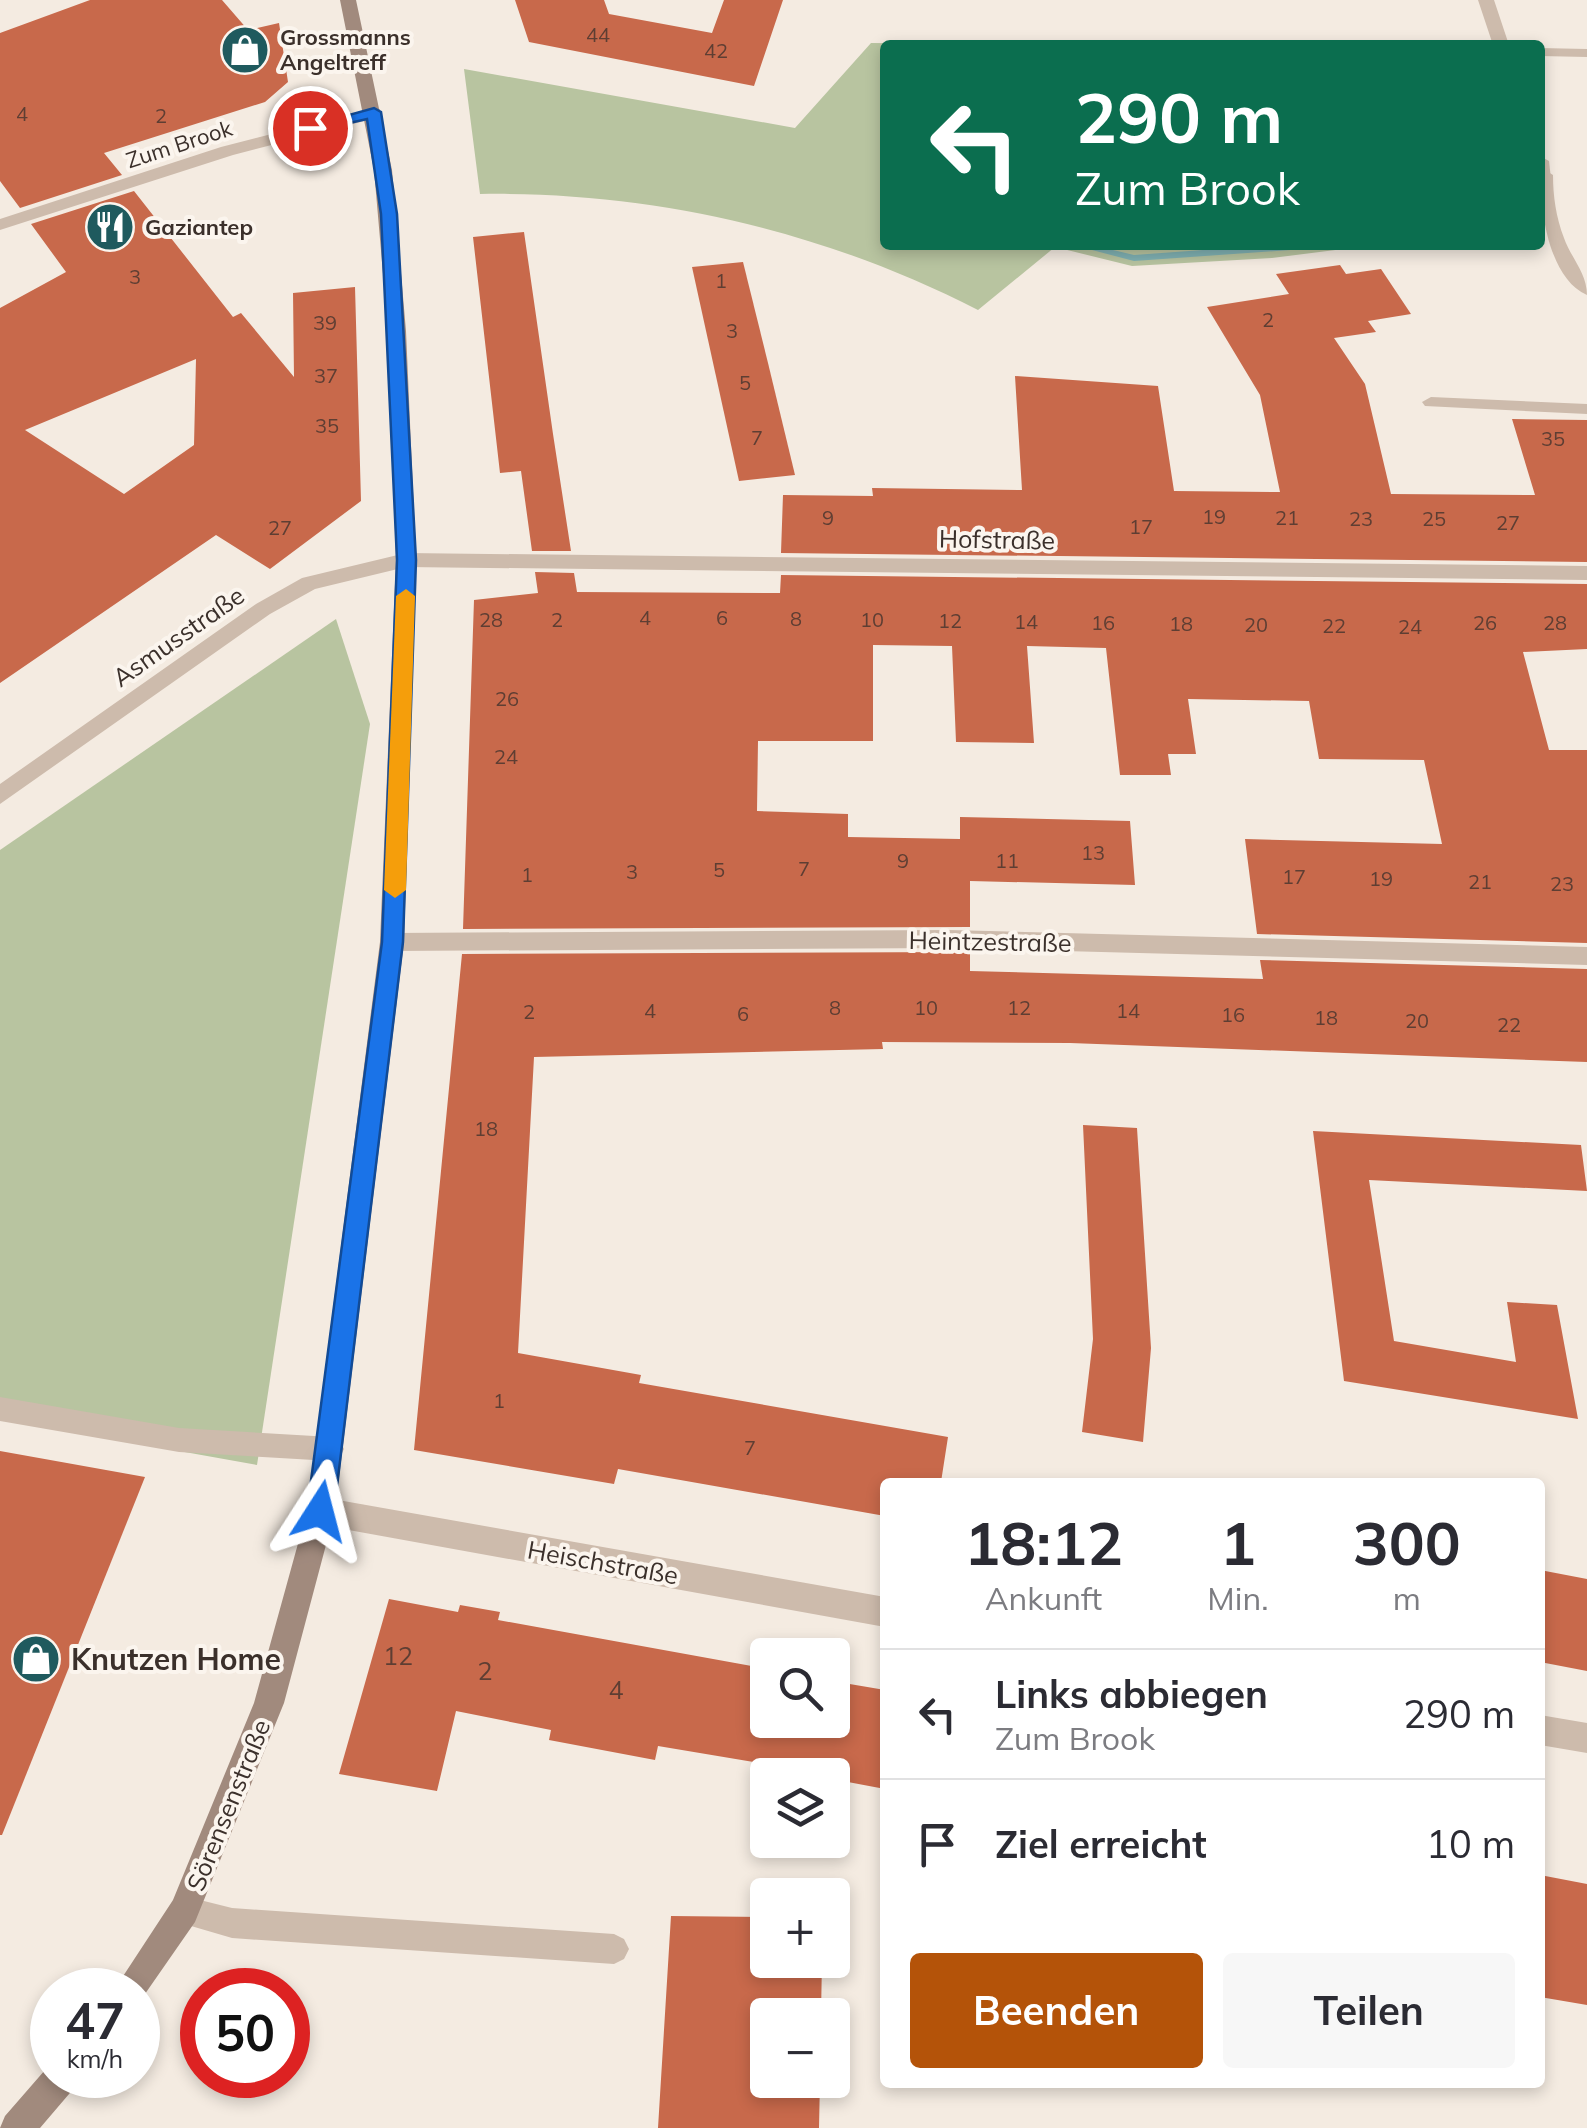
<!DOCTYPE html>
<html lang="de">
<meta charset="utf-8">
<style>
:root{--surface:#fff;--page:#f7f7f7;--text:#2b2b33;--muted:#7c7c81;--line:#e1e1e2;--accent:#b45309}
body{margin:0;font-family:Mulish,sans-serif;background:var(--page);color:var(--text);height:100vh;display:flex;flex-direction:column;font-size:38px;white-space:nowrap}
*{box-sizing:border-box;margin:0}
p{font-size:32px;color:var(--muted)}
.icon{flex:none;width:55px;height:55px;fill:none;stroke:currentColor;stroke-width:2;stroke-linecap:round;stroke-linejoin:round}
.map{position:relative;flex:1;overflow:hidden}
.side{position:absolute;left:880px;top:1478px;width:665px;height:610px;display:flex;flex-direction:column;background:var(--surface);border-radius:10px;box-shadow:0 5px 15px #0003}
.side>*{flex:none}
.guide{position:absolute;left:880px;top:40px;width:665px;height:210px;border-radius:10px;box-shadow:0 5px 15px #0003;background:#0b6e4f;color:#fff;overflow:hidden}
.controls{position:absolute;left:750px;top:1638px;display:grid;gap:20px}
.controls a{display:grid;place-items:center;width:100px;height:100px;border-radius:10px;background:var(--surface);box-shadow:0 5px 15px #0003;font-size:50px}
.speed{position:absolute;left:30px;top:1968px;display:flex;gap:20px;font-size:50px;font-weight:700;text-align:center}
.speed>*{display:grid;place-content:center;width:130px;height:130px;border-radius:50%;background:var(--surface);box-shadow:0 5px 15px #0003;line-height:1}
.speed small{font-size:25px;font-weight:400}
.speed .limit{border:15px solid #d22;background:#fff;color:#111}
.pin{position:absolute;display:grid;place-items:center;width:85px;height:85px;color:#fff;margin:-42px;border:5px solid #fff;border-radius:50%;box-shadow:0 2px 10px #0007}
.me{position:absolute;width:110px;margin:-55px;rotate:9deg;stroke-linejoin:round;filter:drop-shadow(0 0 8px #0008)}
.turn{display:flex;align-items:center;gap:35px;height:210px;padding:0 30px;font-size:45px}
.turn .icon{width:130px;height:130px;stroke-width:2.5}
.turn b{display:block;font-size:70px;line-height:85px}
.eta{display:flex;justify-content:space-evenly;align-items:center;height:170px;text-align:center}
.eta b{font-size:60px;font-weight:700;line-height:70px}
.cta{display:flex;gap:20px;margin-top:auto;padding:20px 30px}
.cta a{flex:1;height:115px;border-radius:10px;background:var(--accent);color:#fff;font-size:40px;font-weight:700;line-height:115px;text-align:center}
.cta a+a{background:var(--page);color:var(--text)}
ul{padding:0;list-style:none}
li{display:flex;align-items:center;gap:30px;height:130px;padding:0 30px;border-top:2px solid var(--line)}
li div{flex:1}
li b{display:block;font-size:38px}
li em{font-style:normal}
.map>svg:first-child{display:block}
.green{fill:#b8c4a0}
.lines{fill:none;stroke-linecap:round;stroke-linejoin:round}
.stream{fill:#7fb0b2;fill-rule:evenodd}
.building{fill:#c8694b;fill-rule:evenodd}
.lane{fill:#cdbbac;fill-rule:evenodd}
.street{fill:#cdbbac;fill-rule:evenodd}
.secondary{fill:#a18a7d;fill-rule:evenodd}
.route{fill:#1a73e8;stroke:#114b97;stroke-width:2.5}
.slow{fill:#f59e0b}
.labels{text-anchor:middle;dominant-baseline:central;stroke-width:8;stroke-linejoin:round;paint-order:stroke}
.number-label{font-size:20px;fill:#5e3e33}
.far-poi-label{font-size:22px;font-weight:bold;fill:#3b302b;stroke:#fbf5ee;text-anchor:start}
.far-street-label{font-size:22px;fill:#3b302b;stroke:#fbf5ee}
.street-label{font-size:25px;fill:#3b302b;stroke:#fbf5ee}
.near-number-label{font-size:25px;fill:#5e3e33}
.near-poi-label{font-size:30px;font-weight:bold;fill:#3b302b;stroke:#fbf5ee;text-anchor:start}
</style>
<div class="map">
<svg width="1587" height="2128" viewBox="0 0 1587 2128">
<rect width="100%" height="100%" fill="#f4ebe1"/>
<g class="green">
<path d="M871,43l230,2h-216v200h490l-103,13 -140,8 -77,-19 -77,63c-154,-79 -325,-119 -498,-116l-16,-125 331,59z"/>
<polygon points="336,619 370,724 257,1465 0,1419 0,850"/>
</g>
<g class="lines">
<polygon class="stream" points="1073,245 1092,245 1134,255 1272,245 1323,245 1318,248 1134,261"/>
</g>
<g class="building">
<polygon points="90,0 222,0 248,30 279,23 288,82 265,102 104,153 122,175 20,208 0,181 0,33"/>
<polygon points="515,0 604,0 609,14 712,33 724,0 783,0 754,86 529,42"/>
<path d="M134,191l99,126 8,-4 53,64 -1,-84 62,-6 6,214 -91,68 -54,-34 -216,148v-375l66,-36 -35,-48zM196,359l-2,86 -70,49 -99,-64z"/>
<polygon points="524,232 553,434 571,551 532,551 521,471 500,473 473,237"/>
<polygon points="743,262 768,363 795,475 739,481 692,267"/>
<polygon points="1340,265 1346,274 1381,269 1411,314 1368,321 1376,332 1334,338 1365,384 1391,494 1535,495 1512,419 1587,420 1587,562 781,553 783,495 873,496 872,488 1022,490 1015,376 1158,386 1174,491 1280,492 1260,395 1207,307 1289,294 1276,274"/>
<polygon points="535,572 574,573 577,592 780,593 781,575 1587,584 1587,649 1523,652 1549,750 1587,750 1587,943 1257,934 1245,839 1442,844 1424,760 1319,759 1309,701 1188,699 1196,754 1168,754 1171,775 1120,775 1106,648 1027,646 1034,743 956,742 952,646 873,645 873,741 758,741 757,811 848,814 848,837 960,839 960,817 1130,821 1135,885 970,881 970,927 463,929 474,600 538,593"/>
<polygon points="970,952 970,971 1263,979 1260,960 1587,969 1587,1062 1070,1043 882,1042 883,1049 534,1057 518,1353 641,1375 639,1383 948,1437 941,1482 885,1482 885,1516 618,1469 614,1484 414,1450 462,954"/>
<polygon points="1083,1125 1137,1128 1151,1348 1143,1442 1082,1432 1093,1339"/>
<polygon points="1313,1131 1581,1145 1587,1191 1369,1180 1394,1341 1516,1362 1507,1302 1557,1305 1578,1419 1344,1381"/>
<polygon points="0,1451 145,1477 2,1835 0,1835"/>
<polygon points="1540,1570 1587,1579 1587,1671 1540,1662"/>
<polygon points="389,1599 458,1612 460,1605 500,1612 498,1620 768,1669 768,1720 832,1720 832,1681 885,1690 885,1789 832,1779 832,1775 658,1746 655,1760 549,1740 551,1730 456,1711 437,1791 339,1774"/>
<polygon points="1540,1875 1587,1884 1587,2005 1540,1997"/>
<polygon points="671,1916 768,1917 768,1960 822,1960 821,2015 768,2015 768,2080 820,2080 819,2128 658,2128"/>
</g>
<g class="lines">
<g class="lane">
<polygon points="1540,48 1587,49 1587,57 1540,56"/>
<path d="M1545,170l8,5c0,21 3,42 11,63 7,20 23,35 23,57 -39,-17 -47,-87 -47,-123z"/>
<polygon points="1431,397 1587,404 1587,414 1425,406 1422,402"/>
<polygon points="0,1397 179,1428 331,1437 340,1441 344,1449 340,1457 331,1461 179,1452 0,1421"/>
<polygon points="184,1896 232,1908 614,1934 624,1939 629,1949 624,1959 614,1964 232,1938 174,1921 169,1911 174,1901"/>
</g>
<g class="street">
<polygon points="1478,0 1494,0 1509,45 1493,45"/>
<polygon points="374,108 380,109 380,117 233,155 0,230 0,219 221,147"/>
<polygon points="1540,156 1549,161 1551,179 1540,179"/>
<polygon points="406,553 1587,566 1587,580 406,567 315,589 270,614 0,804 0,784 256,604 302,578"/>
<polygon points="949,930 1587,947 1587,965 949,948 392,951 380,942 392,933"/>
<polygon points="321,1497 885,1597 885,1627 321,1525 311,1521 307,1511 311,1501"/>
<polygon points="1540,1715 1587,1723 1587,1753 1540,1745"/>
</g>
<g class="secondary">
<polygon points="340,0 356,0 392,170 406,331 416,560 404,942 335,1511 284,1703 195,1922 138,2004 138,1990 114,1990 173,1900 254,1703 307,1511 380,942 396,560 388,331 374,170"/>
<polygon points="52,2062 52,2075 80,2075 75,2087 40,2128 0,2128 5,2116"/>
</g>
</g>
<polygon class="route" points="374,108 381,112 397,214 416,560 403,942 334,1511 330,1520 320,1524 311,1520 307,1511 382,942 397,560 381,214 367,119 310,132 302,128"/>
<polygon class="slow" points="406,589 415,596 406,890 395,898 384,890 396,596"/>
<defs>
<g id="shop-disc" transform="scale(2.5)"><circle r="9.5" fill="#1f5a5e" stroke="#fbf5ee"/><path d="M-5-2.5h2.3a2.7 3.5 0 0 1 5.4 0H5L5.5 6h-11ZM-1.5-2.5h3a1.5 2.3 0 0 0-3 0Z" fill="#fff"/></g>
<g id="restaurant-disc" transform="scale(2.5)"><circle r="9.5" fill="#1f5a5e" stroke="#fbf5ee"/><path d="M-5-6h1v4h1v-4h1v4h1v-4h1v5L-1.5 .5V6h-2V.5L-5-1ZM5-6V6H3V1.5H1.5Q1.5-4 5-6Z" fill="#fff"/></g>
</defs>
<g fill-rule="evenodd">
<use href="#shop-disc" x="245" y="50"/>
<use href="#restaurant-disc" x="110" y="227"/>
<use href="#shop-disc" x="36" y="1659"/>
</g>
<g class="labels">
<g class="number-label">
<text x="598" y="34">44</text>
<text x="716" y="50">42</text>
<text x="22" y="113">4</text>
<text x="161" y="115">2</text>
<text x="135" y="276">3</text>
<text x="721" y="280">1</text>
<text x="1268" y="319">2</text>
<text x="325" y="322">39</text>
<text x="732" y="330">3</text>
<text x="326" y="375">37</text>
<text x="745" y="382">5</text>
<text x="327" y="425">35</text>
<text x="757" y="437">7</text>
<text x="1553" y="438">35</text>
<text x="1214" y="516">19</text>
<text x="828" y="517">9</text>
<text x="1287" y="517">21</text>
<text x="1361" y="518">23</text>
<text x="1434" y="518">25</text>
<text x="1508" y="522">27</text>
<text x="1141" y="526">17</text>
<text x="280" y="527">27</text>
<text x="645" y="617">4</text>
<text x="722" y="617">6</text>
<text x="796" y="618">8</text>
<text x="491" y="619">28</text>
<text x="557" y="619">2</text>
<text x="872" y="619">10</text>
<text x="950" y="620">12</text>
<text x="1026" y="621">14</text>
<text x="1103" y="622">16</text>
<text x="1485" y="622">26</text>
<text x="1555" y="622">28</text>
<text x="1181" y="623">18</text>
<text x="1256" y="624">20</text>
<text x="1334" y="625">22</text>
<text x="1410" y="626">24</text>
<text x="507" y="698">26</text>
<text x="506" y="756">24</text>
<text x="1093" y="852">13</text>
<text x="903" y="860">9</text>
<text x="1007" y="860">11</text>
<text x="804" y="868">7</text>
<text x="719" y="869">5</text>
<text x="632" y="871">3</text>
<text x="527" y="874">1</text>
<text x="1294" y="876">17</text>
<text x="1381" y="878">19</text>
<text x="1480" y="881">21</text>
<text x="1562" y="883">23</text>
<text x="835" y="1007">8</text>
<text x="926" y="1007">10</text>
<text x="1019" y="1007">12</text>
<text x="650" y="1010">4</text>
<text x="1128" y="1010">14</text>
<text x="529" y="1011">2</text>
<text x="743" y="1013">6</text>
<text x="1233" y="1014">16</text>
<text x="1326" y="1017">18</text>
<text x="1417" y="1020">20</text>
<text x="1509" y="1024">22</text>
<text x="486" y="1128">18</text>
<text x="499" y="1400">1</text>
<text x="750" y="1447">7</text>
</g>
<g class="far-poi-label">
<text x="280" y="37">Grossmanns<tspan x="280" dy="25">Angeltreff</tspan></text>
<text x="145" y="227">Gaziantep</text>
</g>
<g class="far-street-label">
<text transform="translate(179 144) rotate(-18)">Zum Brook</text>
</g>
<g class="street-label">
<text transform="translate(997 539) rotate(1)">Hofstraße</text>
<text transform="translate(178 636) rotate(-35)">Asmusstraße</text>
<text transform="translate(990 941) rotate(1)">Heintzestraße</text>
<text transform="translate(603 1562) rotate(10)">Heischstraße</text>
<text transform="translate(228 1805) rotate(-68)">Sörensenstraße</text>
</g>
<g class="near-number-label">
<text x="398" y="1655">12</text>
<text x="485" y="1670">2</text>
<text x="616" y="1689">4</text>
</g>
<g class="near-poi-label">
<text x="71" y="1659">Knutzen Home</text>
</g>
</g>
</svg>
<div class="controls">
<a><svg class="icon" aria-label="search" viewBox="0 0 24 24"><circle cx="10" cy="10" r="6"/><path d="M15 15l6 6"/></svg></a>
<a><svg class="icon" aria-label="layers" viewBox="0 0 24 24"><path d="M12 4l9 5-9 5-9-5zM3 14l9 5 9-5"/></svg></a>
<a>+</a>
<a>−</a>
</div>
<div class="speed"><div>47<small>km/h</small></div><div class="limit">50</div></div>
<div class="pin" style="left:310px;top:128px;background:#d93025"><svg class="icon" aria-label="arrive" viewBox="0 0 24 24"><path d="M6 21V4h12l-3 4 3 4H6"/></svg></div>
<svg class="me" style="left:320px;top:1511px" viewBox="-20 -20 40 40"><path d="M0-17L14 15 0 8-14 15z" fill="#1a73e8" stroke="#fff" stroke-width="4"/></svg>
<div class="guide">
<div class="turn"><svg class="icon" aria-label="left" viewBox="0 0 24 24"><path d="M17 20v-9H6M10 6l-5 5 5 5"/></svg><div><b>290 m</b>Zum Brook</div></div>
</div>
<section class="side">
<div class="eta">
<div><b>18:12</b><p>Ankunft</p></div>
<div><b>1</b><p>Min.</p></div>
<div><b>300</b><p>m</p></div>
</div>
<ul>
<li><svg class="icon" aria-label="left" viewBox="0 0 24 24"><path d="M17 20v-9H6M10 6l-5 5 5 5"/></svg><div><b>Links abbiegen</b><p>Zum Brook</p></div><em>290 m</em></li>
<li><svg class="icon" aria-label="arrive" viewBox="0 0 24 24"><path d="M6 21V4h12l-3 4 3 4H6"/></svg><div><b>Ziel erreicht</b></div><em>10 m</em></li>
</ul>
<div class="cta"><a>Beenden</a><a>Teilen</a></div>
</section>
</div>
